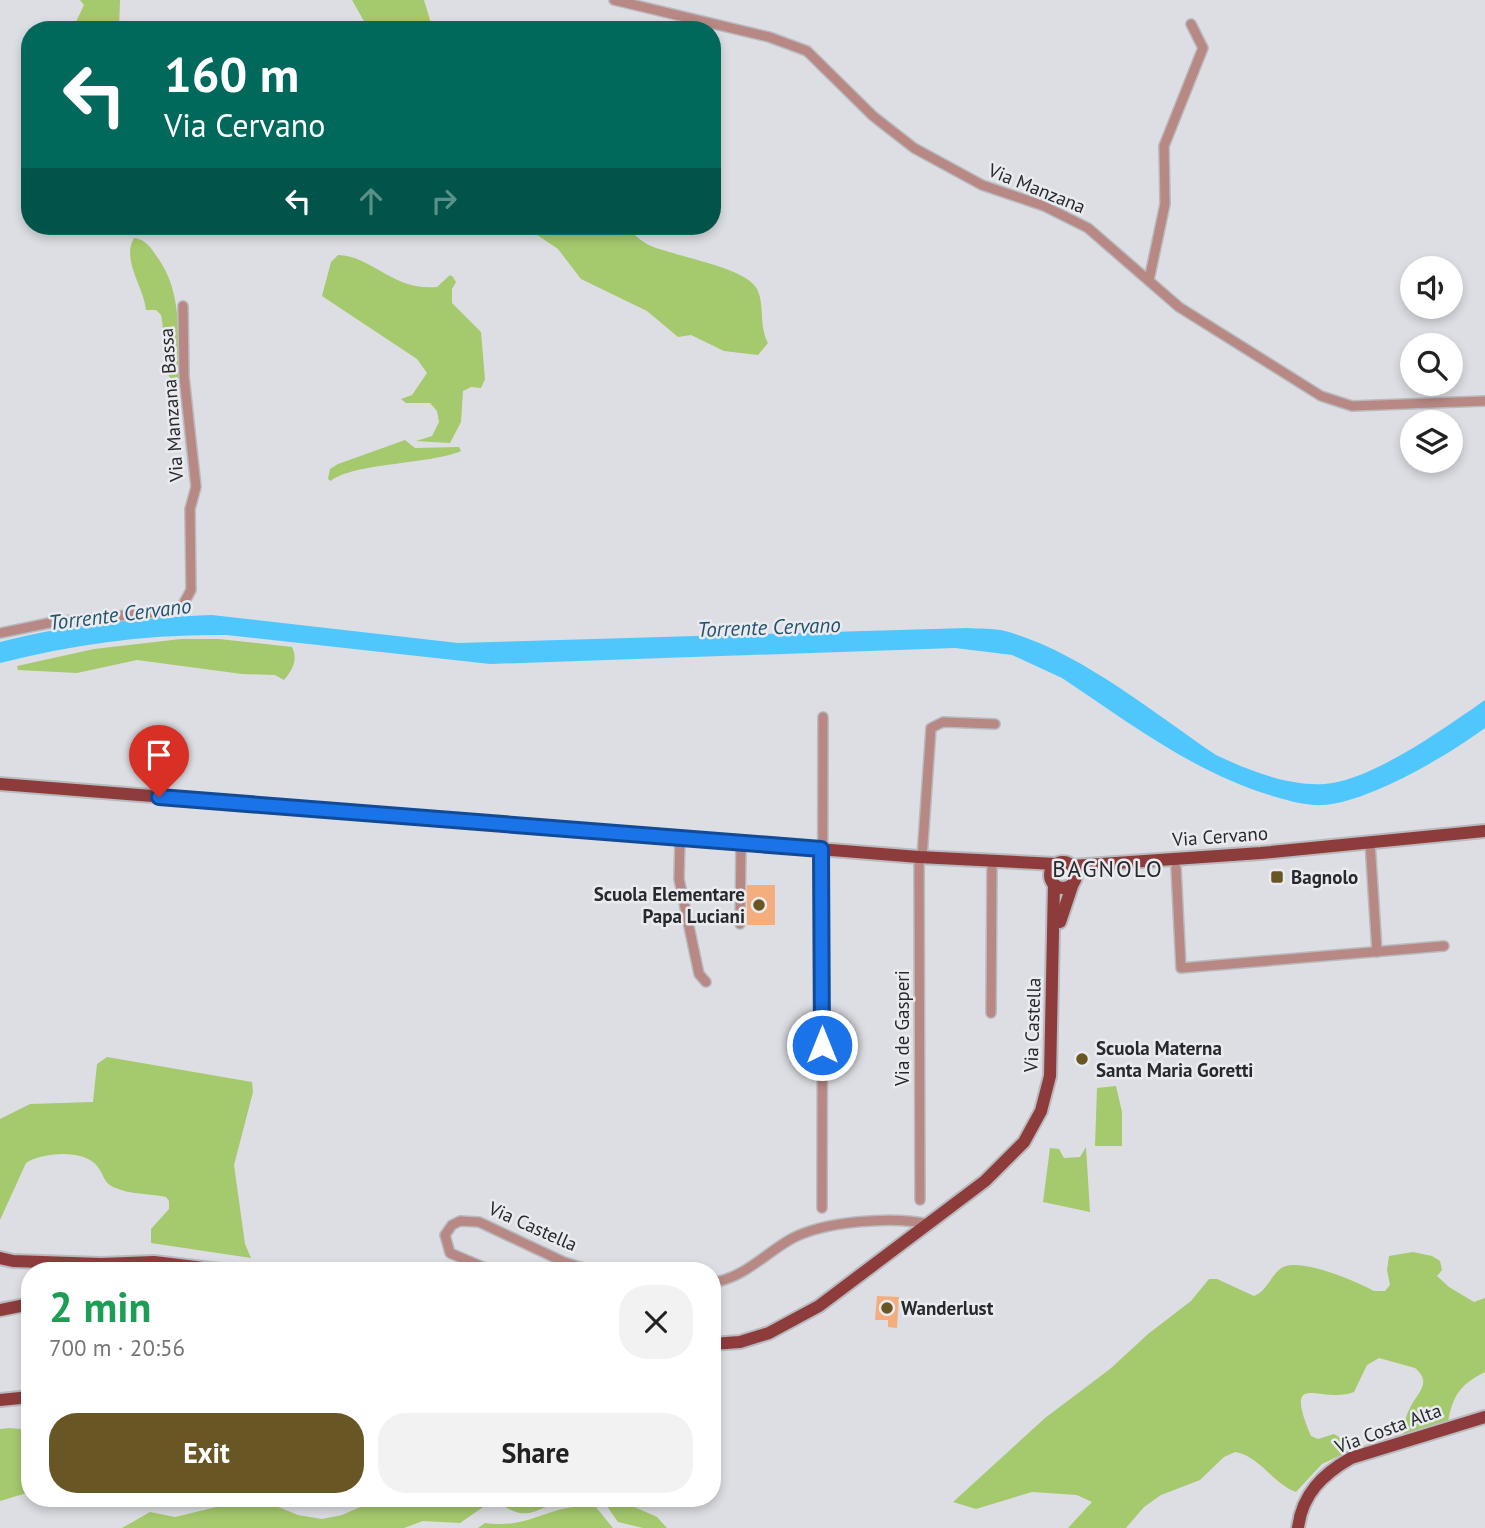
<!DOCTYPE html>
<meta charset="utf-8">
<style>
:root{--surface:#fff;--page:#f2f2f2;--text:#222;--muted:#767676;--accent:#685624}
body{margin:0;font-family:"PT Sans",sans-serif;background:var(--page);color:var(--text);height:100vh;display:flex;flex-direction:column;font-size:26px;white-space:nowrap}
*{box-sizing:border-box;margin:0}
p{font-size:23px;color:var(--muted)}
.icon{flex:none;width:38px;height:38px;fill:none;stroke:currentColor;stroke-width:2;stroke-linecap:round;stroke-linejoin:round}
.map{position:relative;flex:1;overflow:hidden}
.details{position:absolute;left:21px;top:1262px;width:700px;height:245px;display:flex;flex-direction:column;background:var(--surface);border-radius:28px;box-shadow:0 4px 10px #0003}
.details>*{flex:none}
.guide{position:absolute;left:21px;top:21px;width:700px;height:214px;border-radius:28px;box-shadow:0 4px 10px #0003;background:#00695c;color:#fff;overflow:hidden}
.tools{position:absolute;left:1400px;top:256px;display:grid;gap:14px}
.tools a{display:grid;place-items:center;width:63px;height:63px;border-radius:50%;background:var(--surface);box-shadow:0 4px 10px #0003;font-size:35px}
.pin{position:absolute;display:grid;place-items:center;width:60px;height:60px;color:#fff;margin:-72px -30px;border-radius:50% 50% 50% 0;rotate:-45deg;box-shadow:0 0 7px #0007}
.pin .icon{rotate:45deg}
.me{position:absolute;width:77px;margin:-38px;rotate:0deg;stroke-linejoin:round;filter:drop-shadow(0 0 5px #0008)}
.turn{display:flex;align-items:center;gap:24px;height:147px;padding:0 28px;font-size:32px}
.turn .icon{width:91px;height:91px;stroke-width:2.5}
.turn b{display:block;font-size:49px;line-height:60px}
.lanes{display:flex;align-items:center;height:66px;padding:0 28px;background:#0003;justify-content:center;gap:35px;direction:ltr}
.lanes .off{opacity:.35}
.round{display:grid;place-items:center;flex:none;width:74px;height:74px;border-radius:28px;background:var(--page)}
.overview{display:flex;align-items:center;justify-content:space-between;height:119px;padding:0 28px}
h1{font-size:42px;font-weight:700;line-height:52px;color:#1e9e55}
.cta{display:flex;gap:14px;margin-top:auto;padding:14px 28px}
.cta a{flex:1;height:80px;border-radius:28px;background:var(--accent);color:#fff;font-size:28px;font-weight:700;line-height:80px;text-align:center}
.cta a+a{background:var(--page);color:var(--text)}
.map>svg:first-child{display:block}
.green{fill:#a5c96d}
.water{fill:#50c7fc}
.building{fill:#f4ae7e}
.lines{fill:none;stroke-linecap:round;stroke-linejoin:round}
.minor-casing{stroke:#b9babe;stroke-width:12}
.major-casing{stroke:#b9babe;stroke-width:16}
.minor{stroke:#b78884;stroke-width:9}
.major{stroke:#8d3c3b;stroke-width:12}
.route-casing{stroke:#114b97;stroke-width:18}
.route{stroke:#1a73e8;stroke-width:12}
.poi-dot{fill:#685624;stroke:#eaebf0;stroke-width:2.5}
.labels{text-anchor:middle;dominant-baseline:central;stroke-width:5;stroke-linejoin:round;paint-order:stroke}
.street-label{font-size:19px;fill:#28292b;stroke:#eaebf0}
.poi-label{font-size:19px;font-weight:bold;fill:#28292b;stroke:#eaebf0;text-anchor:start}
.water-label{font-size:21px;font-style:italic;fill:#24546b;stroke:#eaebf0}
.quarter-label{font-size:23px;letter-spacing:2px;fill:#28292b;stroke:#eaebf0}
</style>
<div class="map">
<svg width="1485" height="1528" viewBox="0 0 1485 1528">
<rect width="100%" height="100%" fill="#dddee3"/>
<g class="green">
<polygon points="80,0 120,0 119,30 72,30 84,5"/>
<polygon points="352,0 424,0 433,30 369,30"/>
<path d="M524,226c24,0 76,-5 96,0 10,2 20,16 31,20 24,10 90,21 104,40 11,15 3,39 13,57l-10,12 -34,-4 -33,-16 -13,2 -31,-26 -66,-32 -23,-30z"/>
<path d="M134,238c10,1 16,8 21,16 30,39 22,85 23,132 -23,-18 -11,-47 -17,-71l-5,-5h-10c-2,-23 -25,-50 -12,-72z"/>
<path d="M338,255c35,1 54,36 99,32l13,-12 3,2 3,5 -4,7v14l29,29 4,47 -4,9 -10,-1 -8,4 -2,31 -11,21 -34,-2 16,-5 7,-14 -2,-11 -7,-8h-24l-5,-4 11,-4 15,-22 -10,-14 -95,-63 9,-34z"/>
<path d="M405,440l10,8 44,-1 2,4c-29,13 -109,12 -130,30l-3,-2 2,-10 8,-5z"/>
<path d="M181,639h38l73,8c6,12 1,23 -8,33l-9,-5 -33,-1 -105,-14 -60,13 -59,-3 -1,-4 77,-17z"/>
<path d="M107,1057l145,25 1,10 -19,73 11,79 6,14 -100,-15v-14l18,-20v-8l-3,-4c-18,-4 -35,-2 -53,-10 -10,-5 -9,-13 -16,-21 -13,-17 -55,-14 -71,-3l-26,57v-101l30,-15 63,-2 4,-38z"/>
<polygon points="1116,1086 1122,1112 1122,1146 1095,1146 1097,1088"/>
<polygon points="1086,1147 1090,1212 1043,1202 1050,1148 1059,1149 1064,1158 1080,1157"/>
<path d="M1413,1252l19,4 8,5 2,9 -5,6 12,11 25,15 11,-4v74c-26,13 -32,24 -37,50l-45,14c1,-10 2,-19 7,-28 7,-15 23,-25 5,-40l-36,-10 -12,7 -13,27c-33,13 -72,-25 -43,44l7,3 16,-5c8,4 12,10 11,19l-23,11 -26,28c-24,-9 -36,-36 -61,-40l-11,5 -24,23 -39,15 -17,12 -18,21h-58l24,-26 -15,-7 -45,-3 -56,17 -23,-7 92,-84 65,-49 38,-35 43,-33 18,-22h8l37,17c13,-5 16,-19 26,-27 16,-14 78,13 94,22h11l5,-6 -3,-15 2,-14z"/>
<polygon points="10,1428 30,1430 30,1492 0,1501 0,1429"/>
<polygon points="381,1498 488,1498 489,1503 460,1523 423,1521 404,1528 122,1528 150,1512 175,1517 229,1504 271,1504 298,1515 322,1519 342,1515"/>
<path d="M493,1498h101c-9,2 -15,-1 -23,1 -38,7 -41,29 -78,-1z"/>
<polygon points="597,1498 628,1498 630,1505 657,1517 667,1528 643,1528 618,1522 602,1499"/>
<path d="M595,1506l18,22h-135l7,-5c41,5 54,-11 88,-16 8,-1 14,1 22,-1z"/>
</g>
<path class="water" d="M212,615l246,28 509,-15c12,1 26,0 38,3 74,20 147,81 211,124 32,15 71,31 108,29 48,-3 122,-57 161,-84v28c-38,28 -116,74 -162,77 -16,1 -33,-4 -47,-8 -80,-23 -145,-73 -214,-119l-50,-23 -57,-7 -465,16 -264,-29c-77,-1 -152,9 -226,28v-21c70,-18 140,-24 212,-27z"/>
<g class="building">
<rect x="747" y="885" width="28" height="40"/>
<polygon points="877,1296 899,1297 897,1328 888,1327 888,1320 875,1320"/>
</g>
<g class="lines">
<g class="minor-casing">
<g id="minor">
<polyline points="614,0 769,37 807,51 873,116 914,148 982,185 1044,206 1088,228 1179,307 1321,396 1352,406 1485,401"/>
<polyline points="1149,280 1165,204 1164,146 1203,48 1191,24"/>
<polyline points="0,633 54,622 180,610 191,590 190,509 196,487 184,376 183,306"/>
<polyline points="680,838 679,879 699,974 706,982"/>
<polyline points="1370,842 1377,952"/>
<polyline points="919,857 920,1200"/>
<polyline points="922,857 931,728 943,722 995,724"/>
<polyline points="1176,868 1181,968 1444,946"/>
<polyline points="740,924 741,843"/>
<polyline points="991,1013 992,861"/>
<polyline points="822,1208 823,717"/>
<polyline points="490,1270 450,1253 445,1235 452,1225 460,1221 479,1222 564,1262 590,1270"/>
<path d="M712,1283c33,-6 51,-28 79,-44 33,-18 101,-23 138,-15"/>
</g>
</g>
<g class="major-casing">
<g id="major">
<polyline points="0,784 919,857 1056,864"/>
<circle cx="1063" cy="875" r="13"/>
<polyline points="1072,866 1261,853 1485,831"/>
<polyline points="1060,922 1073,883"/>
<polyline points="0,1258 13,1261 101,1264 154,1262 220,1270"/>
<polyline points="0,1310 30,1304"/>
<polyline points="712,1344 740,1342 769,1333 819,1306 985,1181 1024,1142 1041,1111 1050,1076 1054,884"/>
<polyline points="0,1400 30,1397"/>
<path d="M1298,1528c4,-34 25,-54 53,-70l134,-41"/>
</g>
</g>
<use href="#minor" class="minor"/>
<use href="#major" class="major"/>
</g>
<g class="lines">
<g class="route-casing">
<polyline id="route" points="159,797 821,849 822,1045"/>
</g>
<use href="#route" class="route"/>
</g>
<g class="poi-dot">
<rect x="1270" y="870" width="14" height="14" rx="3.5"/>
<circle cx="759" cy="905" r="7"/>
<circle cx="1082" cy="1059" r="7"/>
<circle cx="887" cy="1308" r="7"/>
</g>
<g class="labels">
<g class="street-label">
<text transform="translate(1037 188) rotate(22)">Via Manzana</text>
<text transform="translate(171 405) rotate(-94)">Via Manzana Bassa</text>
<text transform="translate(1220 836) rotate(-4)">Via Cervano</text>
<text transform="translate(1032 1025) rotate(-88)">Via Castella</text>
<text transform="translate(902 1028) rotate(-90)">Via de Gasperi</text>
<text transform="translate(533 1226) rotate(24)">Via Castella</text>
<text transform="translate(1388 1428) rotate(-20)">Via Costa Alta</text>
</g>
<g class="poi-label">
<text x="1291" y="877">Bagnolo</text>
<text x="745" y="894" text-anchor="end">Scuola Elementare<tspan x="745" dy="22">Papa Luciani</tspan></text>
<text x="1096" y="1048">Scuola Materna<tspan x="1096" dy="22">Santa Maria Goretti</tspan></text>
<text x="901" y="1308">Wanderlust</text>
</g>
<g class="water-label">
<text transform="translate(120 614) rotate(-7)">Torrente Cervano</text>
<text transform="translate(769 627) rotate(-2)">Torrente Cervano</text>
</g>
<g class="quarter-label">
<text x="1108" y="868">BAGNOLO</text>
</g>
</g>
</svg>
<div class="tools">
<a><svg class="icon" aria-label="sound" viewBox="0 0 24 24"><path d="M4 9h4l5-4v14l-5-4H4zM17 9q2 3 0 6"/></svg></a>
<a><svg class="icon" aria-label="search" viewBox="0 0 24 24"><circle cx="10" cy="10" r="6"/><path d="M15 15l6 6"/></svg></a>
<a><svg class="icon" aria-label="layers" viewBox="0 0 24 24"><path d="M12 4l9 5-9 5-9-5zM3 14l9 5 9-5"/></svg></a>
</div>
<div class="pin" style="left:159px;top:797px;background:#d93025"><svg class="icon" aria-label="arrive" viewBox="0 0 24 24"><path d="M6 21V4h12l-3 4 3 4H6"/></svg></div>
<svg class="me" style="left:822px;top:1045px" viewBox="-20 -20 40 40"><circle r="17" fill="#1a73e8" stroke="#fff" stroke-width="3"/><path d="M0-11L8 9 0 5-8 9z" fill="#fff"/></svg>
<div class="guide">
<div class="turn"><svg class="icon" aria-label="left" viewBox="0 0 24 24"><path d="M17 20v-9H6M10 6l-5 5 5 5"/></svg><div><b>160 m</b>Via Cervano</div></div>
<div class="lanes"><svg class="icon" aria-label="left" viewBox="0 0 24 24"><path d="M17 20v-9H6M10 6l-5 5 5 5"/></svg><svg class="icon off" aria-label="ahead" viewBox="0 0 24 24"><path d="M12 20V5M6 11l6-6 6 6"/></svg><svg class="icon off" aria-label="right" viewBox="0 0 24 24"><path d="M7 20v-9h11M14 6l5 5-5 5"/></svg></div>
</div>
<section class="details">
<div class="overview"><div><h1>2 min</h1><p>700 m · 20:56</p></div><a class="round"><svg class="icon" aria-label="close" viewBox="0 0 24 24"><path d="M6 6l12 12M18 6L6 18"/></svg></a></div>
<div class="cta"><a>Exit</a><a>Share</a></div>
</section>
</div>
